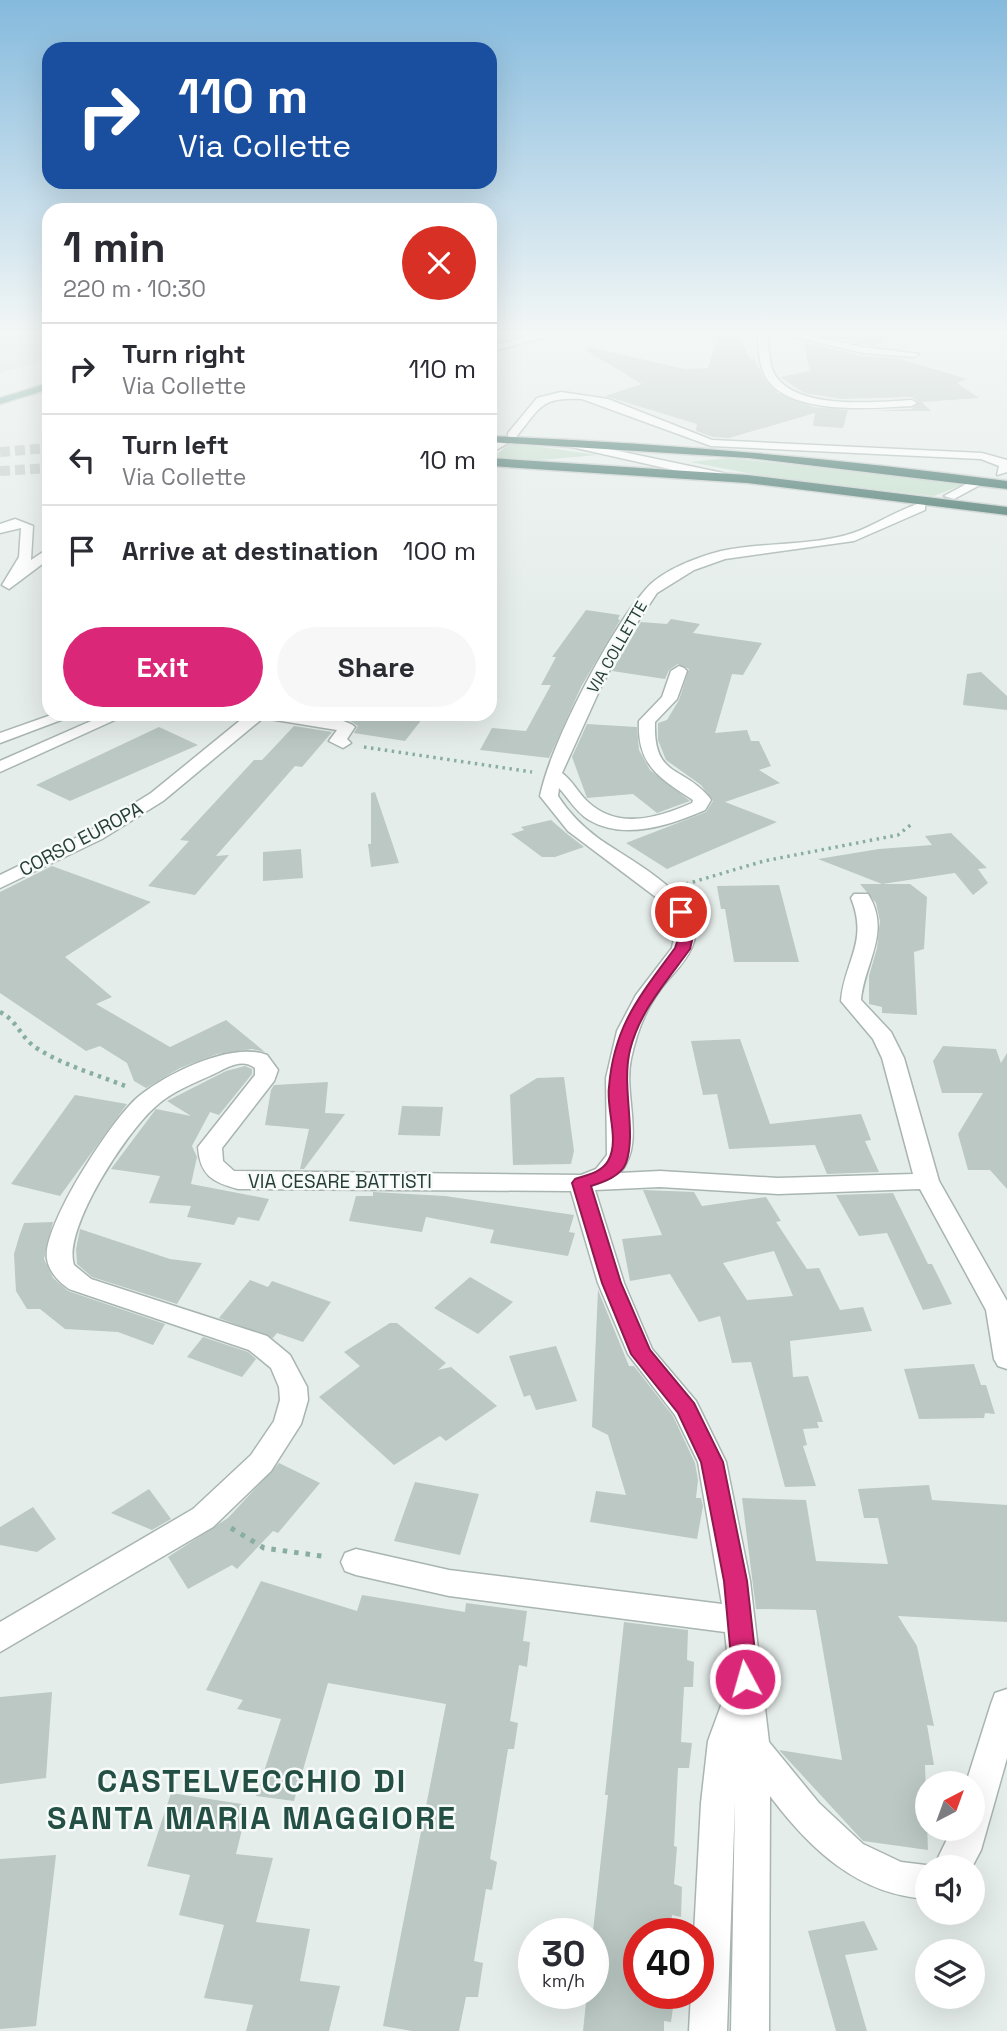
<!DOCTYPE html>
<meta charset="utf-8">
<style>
:root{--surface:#fff;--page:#f7f7f7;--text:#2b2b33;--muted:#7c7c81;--line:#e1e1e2;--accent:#db2777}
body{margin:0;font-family:"Space Grotesk",sans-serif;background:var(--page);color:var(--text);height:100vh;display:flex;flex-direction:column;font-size:26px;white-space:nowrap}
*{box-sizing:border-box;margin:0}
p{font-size:23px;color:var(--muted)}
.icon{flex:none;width:38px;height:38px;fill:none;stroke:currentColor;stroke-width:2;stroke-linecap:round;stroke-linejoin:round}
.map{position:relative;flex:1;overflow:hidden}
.drawer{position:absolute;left:42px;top:203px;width:455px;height:518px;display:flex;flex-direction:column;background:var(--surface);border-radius:21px;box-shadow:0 7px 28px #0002}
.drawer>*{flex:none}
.guide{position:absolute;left:42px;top:42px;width:455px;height:147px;border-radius:21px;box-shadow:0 7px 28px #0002;background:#1a4fa0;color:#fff;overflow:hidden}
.needle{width:46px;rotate:41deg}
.buttons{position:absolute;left:915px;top:1771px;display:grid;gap:14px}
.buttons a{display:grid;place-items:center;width:70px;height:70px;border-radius:50%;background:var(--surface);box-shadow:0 7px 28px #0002;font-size:35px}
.speed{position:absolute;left:518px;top:1918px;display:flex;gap:14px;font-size:35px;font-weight:700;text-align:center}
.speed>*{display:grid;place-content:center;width:91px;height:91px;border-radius:50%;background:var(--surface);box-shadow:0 7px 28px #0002;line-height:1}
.speed small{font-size:18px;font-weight:400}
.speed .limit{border:10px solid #d22;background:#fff;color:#111}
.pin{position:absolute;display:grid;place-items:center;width:60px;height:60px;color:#fff;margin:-30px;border:4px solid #fff;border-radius:50%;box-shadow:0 2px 7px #0007}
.me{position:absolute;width:77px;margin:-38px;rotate:354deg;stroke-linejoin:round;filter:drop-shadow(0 0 5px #0008)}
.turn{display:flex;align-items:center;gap:24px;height:147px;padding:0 21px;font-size:32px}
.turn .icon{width:91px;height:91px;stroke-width:2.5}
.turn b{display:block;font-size:49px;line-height:60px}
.round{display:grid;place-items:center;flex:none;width:74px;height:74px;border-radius:37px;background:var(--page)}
.overview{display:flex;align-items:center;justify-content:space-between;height:119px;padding:0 21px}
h1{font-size:42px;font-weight:800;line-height:52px}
.cta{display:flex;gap:14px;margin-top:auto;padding:14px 21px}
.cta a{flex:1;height:80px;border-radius:42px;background:var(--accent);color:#fff;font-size:28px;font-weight:800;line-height:80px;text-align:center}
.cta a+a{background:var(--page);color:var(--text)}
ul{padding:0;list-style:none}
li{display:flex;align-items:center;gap:21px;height:91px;padding:0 21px;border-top:2px solid var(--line)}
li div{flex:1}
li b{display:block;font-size:26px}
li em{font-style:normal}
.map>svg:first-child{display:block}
.built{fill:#d4ddd9}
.green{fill:#c0dcc8}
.building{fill:#bbc8c3;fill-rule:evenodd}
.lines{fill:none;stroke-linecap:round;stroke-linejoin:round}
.highway-tunnel{stroke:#bfcac6;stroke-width:10;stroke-dasharray:10 5;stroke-linecap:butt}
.minor-casing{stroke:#a8b5b1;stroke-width:3}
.major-casing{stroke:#c2c9c7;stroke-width:3}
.highway-casing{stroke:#c2c9c7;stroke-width:3}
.path-far2{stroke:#88aea2;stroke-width:3.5;stroke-dasharray:2.5 4.5;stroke-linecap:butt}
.path-far1{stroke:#88aea2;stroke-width:4.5;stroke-dasharray:3.5 5;stroke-linecap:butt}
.path{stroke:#88aea2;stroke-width:5;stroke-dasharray:4.5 7;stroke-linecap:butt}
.minor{fill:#fff;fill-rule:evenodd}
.major{fill:#6e9f92;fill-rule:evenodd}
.highway{fill:#34685d;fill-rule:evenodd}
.route{fill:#db2777;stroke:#8e194d;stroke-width:2}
.labels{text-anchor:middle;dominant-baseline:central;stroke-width:5;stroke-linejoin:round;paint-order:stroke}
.far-street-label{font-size:16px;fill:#263e37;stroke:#f6faf8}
.street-label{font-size:19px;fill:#263e37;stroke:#f6faf8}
.near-district-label{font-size:32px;font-weight:bold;letter-spacing:2px;fill:#234f44;stroke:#f6faf8}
</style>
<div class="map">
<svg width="1007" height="2031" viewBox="0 0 1007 2031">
<rect width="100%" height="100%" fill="#e5edea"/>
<polygon class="built" points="0,331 49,331 49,359 0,373"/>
<g class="green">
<polygon points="512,443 598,455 540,460 490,459"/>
<polygon points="728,458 967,483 934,496 768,477 690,462"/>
</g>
<g class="building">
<polygon points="711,331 736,331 750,359 754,359 765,380 778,393 813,407 848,410 843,428 813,426 815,413 729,438 713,437 696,431 697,424 605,396 642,384 587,351 588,347 685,369 708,368 716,343"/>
<polygon points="801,331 891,331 884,335 891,336 874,346"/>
<polygon points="803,342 862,356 897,358 967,379 957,383 979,398 922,402 931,411 872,411 912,409 919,402 912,397 841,399 804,393 780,377 810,371"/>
<polygon points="586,610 620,615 618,619 620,620 581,687 549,758 480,750 492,728 526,731 551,685 541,685 556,657 552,657"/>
<polygon points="671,619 700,624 693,633 762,643 743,675 732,674 715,733 747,730 751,741 759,741 771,766 759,770 780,783 725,802 777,822 667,869 626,843 706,812 713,801 701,785 666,760 658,740 658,723 667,720 679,700 689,669 678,664 669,670 665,679 612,671 641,622 667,624"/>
<polygon points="981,672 1007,696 1007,710 963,705 967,674"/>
<polygon points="320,714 426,714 405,741 354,733 358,726 349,720"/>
<polygon points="587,724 637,727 639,750 650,770 690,801 657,813 633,794 587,798 572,757"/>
<polygon points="294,726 332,732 302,767 295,766 216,856 229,855 195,895 148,886 189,841 180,840 254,760 262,760"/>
<polygon points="159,727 198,745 70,801 36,785"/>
<polygon points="375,792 399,863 371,867 368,844 371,844 371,793"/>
<polygon points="551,820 566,833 584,847 555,857 542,857 511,834 524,830 521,827"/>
<polygon points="951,833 987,868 978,869 988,883 973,895 955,873 882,884 818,859 879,849 932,845 925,836"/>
<polygon points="301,849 303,878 263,881 263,852"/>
<polygon points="52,866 151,902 65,957 112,997 96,1004 170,1047 226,1020 265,1052 252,1049 217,1054 180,1068 146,1088 134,1081 127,1063 100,1046 86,1051 0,993 0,892"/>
<polygon points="860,884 910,884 927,897 924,949 914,952 917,1015 882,1013 882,1007 869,1004 869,976 877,948 880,921 876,903"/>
<polygon points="779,885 799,962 734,962 725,909 721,909 717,886"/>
<polygon points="740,1039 770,1124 861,1114 871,1140 865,1141 879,1172 827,1174 815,1145 729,1149 717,1094 703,1095 691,1041"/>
<polygon points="943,1046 996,1049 1001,1063 1007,1053 1007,1189 990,1170 968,1170 958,1134 983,1093 942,1093 933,1061"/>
<polygon points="245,1066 252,1069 252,1074 219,1115 210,1112 192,1146 197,1157 191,1184 269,1199 259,1221 238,1217 234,1225 187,1217 191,1206 149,1203 160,1176 111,1169 156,1109 191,1116 167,1101 226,1071"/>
<polygon points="564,1077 574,1151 571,1164 513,1165 510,1095 537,1078"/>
<polygon points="328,1082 325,1113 345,1114 304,1169 300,1169 309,1129 265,1125 271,1090 274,1085"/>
<polygon points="75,1095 127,1104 60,1196 11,1184"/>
<polygon points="402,1106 443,1107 440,1136 398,1135"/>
<path d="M643,1190l51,2 8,14 64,-9 15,24 -5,1 31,47 12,-1 21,42 23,-3 9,24 -82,10 3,36 15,-1 15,46h-6l2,6 -16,1 4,16 -4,1 13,40 -31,1 -34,-125 -19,1 -12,-47 -21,6 -29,-48 -40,7 -8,-42 40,-4zM774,1251l19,45 -46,4 -24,-37z"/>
<polygon points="373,1192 445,1196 574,1215 569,1232 575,1233 568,1256 490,1243 494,1230 426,1217 422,1232 349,1221 356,1196 373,1196"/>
<polygon points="893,1193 928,1264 932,1264 952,1304 923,1310 887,1233 859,1236 836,1195"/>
<polygon points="53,1222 44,1259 53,1278 68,1291 165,1324 153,1345 118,1332 65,1329 40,1309 27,1309 16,1291 14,1254 19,1237 24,1223"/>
<polygon points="80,1229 170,1259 202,1263 177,1304 92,1277 77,1264 76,1249"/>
<polygon points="470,1277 513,1302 478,1334 434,1308"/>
<polygon points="250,1280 268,1287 272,1281 331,1302 303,1342 277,1333 273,1338 219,1318"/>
<polygon points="598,1290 629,1366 634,1366 673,1416 695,1463 698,1480 696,1498 701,1498 703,1506 697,1539 590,1522 596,1491 626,1495 608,1435 592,1427"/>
<polygon points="390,1323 397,1323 446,1363 438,1370 451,1367 497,1406 446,1441 440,1436 394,1465 319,1397 360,1366 344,1352"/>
<polygon points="203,1337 248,1352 256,1359 242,1377 187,1357"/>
<polygon points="556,1346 577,1401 536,1410 530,1395 524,1397 509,1356"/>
<polygon points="974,1364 981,1385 986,1385 995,1414 985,1413 984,1418 919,1419 904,1369"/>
<polygon points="279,1463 320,1483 278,1533 273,1531 237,1569 232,1565 188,1589 168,1557 228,1518"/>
<polygon points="415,1482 479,1494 460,1555 394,1541"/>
<polygon points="929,1485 932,1500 1007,1505 1007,1622 898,1616 917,1646 934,1726 927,1725 934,1765 925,1765 928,1850 863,1841 779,1750 842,1760 816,1610 756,1609 742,1498 806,1500 816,1561 888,1564 878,1518 864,1518 858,1489"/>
<polygon points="149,1489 171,1519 152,1530 111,1513"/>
<polygon points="33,1507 56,1539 37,1552 0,1545 0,1527"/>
<polygon points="261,1581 357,1611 362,1595 465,1612 466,1603 527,1611 523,1641 530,1642 527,1667 519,1665 510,1721 518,1723 514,1749 508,1749 490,1859 497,1862 492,1890 486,1889 474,1961 483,1963 478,1997 466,1997 459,2031 412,2031 383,2026 446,1704 328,1683 294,1801 256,1796 281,1719 237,1709 243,1700 206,1690"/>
<polygon points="624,1622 688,1630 687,1660 694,1662 693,1687 684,1687 681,1742 692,1743 689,1768 678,1768 674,1846 677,1847 674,1884 682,1887 681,1917 672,1915 670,1934 639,1934 639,1993 675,1993 671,2022 664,2021 664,2031 583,2031 587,1993 593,1993 593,1931 608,1795 605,1795"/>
<polygon points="52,1692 46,1778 0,1784 0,1697"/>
<polygon points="171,1793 248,1805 236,1854 273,1858 256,1922 310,1929 300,1981 340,1986 329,2031 246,2031 253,2005 204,1998 224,1925 179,1915 190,1875 147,1866"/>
<polygon points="56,1855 36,2026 0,2029 0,1859"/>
<polygon points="864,1921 878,1950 845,1955 867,2031 836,2031 808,1931"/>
</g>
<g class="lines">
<g class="highway-tunnel">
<polyline points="0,452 49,448"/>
<polyline points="0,471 49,468"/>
</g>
<g class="minor-casing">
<g id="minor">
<polygon points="549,331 565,331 490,352 490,346"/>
<path d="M757,331h10c2,15 1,35 10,47 25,32 99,24 135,22l5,3 -5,3c-39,2 -120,10 -145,-27 -9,-13 -8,-33 -10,-48z"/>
<polygon points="769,331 788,331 863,347 919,354 914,357 863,353"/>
<path d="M561,392l47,7 104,41 270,13 25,7v12l-10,3 2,-9 -18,-7 -270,-13 -129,-47c-42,-2 -41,8 -66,38h-8v-4l29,-35z"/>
<polygon points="571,441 723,473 729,477 723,481 567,446 565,444"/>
<polygon points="497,442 507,444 490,453 490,445"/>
<polygon points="970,482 980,485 954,499 944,496"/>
<path d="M921,503l4,1v6l-71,31 -129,18 -31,11 -37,23 -32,48 -25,48 -38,84c11,8 16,20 26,29 30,28 70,16 104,1l1,-3c-34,-22 -56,-35 -54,-79l23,-24 9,-26 8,-5 5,2 3,3 -10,28 -22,23c-2,56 27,43 54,75l2,3 -6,10c-35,15 -80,31 -116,10 -13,-8 -20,-21 -30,-32l-1,8c11,17 24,30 40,42 30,22 115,62 94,109 -7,17 -22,29 -32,43 -15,20 -24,45 -29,69 -8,36 15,84 -11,114l40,-2 118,7 135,-4 -31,-116 -9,-19 -32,-38c3,-39 28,-59 10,-103l3,-4h14c24,38 -4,69 -7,106l30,32 13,26 35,123 68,120v68l-9,-3 -4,-7 -8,-49 -66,-121 -142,5 -118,-7 -65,3 29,93 28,66 44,52 30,61 24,119 19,161 50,61 44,41 38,18 33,4 18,-37h21v-46h-7l25,-79 4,-11 12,-4v69l-26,92 -9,17h-44v32c-70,-4 -118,-50 -158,-103l-1,235h-38l4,-230 -8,230h-38l2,-38h7v-59h-4l7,-131 7,-62 22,-60 -5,-49 -276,-36 -93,-21 -11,-4 -4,-9 4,-9 11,-4 93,21 273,34 -24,-142 -23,-47 -47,-61 -30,-71 -27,-92 -333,-2c-26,-7 -38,-14 -40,-42l57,-72v-7c-13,-10 -27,-1 -39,5 -21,10 -44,18 -61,34 -27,23 -93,122 -81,158l17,14 176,57 23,19 17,32 1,13 -7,24 -30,47 -58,56 -213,125v-30l193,-113 58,-54 23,-34 6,-21 -1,-13 -8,-19 -22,-18 -180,-61c-10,-7 -20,-17 -22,-30 -5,-33 65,-140 91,-162 27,-23 94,-56 129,-42l11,15 -4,11 -52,67 1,13 11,10 347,4 15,-6 11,-14 -1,-77 11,-47 19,-36 36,-47 4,-20 -11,-24 -97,-73 -28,-35c11,-53 70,-166 106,-207 16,-19 52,-32 75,-38 41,-9 94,-5 132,-18 23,-8 44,-23 68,-30z"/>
<polygon points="15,519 33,526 31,560 49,548 49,559 9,589 2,585 19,557 21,528 0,533 0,524"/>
<polygon points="54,714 77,714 0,743 0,733"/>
<polygon points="107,714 128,714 0,772 0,761"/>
<path d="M248,714c22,0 93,-1 107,13l-8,12 4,4 -8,5 -14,-7 8,-11 -74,-12 -100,83 -61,38 -102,49v-13l90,-44 61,-38z"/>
</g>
</g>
<g class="major-casing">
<polygon id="major" points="49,383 49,389 0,404 0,398"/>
</g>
<g class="highway-casing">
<g id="highway">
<path d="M490,436c173,7 345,22 517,45v8l-258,-31 -259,-16z"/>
<polygon points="490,458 747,475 1007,507 1007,515 747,483 490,466"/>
</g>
</g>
<g class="path-far2">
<polyline points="364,747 532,772"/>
<polyline points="686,884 764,861 898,835 913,823"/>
</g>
<path class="path-far1" d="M0,1012c18,9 21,27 38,37 27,17 60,26 90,38"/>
<polyline class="path" points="231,1528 264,1548 328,1557"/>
<use href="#minor" class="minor"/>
<use href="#major" class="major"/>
<use href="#highway" class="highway"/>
</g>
<linearGradient id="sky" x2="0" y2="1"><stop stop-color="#85badd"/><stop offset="0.54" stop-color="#f3f7f6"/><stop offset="1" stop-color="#f3f7f6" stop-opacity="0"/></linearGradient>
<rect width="1007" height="615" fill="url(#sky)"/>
<path class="route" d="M681,908l7,4 5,24 -3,13c-23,32 -50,61 -60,101 -9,37 7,82 -4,113 -5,13 -22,19 -35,23l30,97 29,67 44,53 29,59 24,119 11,98 -4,7 -9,4 -8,-4 -4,-7 -9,-98 -23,-119 -23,-49 -47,-59 -29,-71 -30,-100 3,-4c11,-4 26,-6 33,-18 12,-20 -2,-52 1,-74 5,-62 31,-91 66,-139l4,-12 -5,-24z"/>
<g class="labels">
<g class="far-street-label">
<text transform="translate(617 647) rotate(-60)">VIA COLLETTE</text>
</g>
<g class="street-label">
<text transform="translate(81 839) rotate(-28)">CORSO EUROPA</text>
<text x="340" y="1181">VIA CESARE BATTISTI</text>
</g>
<g class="near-district-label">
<text x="252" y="1781">CASTELVECCHIO DI<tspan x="252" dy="37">SANTA MARIA MAGGIORE</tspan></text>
</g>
</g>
</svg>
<div class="buttons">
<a><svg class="needle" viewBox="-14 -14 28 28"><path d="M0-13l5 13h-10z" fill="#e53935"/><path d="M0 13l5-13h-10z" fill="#7c7c81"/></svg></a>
<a><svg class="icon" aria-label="sound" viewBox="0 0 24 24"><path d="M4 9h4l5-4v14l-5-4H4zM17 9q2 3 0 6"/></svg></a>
<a><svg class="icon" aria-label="layers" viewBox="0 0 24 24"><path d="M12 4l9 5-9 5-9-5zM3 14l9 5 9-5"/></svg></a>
</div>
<div class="speed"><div>30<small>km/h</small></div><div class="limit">40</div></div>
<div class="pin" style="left:681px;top:912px;background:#d93025"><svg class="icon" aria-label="arrive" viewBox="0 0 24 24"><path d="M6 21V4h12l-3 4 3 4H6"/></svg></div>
<svg class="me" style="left:745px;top:1679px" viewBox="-20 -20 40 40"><circle r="17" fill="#db2777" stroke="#fff" stroke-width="3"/><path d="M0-11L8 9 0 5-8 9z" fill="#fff"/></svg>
<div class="guide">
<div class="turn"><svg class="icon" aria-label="right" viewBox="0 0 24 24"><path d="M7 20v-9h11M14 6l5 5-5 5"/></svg><div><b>110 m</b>Via Collette</div></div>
</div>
<section class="drawer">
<div class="overview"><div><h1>1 min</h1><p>220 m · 10:30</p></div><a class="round" style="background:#d93025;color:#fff"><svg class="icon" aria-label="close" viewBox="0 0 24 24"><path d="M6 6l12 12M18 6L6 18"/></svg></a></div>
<ul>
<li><svg class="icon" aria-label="right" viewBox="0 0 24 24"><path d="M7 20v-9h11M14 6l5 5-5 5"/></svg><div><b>Turn right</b><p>Via Collette</p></div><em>110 m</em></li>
<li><svg class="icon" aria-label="left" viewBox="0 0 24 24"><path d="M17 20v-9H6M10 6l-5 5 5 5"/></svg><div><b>Turn left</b><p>Via Collette</p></div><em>10 m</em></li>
<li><svg class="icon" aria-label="arrive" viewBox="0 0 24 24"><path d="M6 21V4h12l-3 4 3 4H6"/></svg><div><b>Arrive at destination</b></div><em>100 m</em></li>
</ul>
<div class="cta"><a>Exit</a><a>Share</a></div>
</section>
</div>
